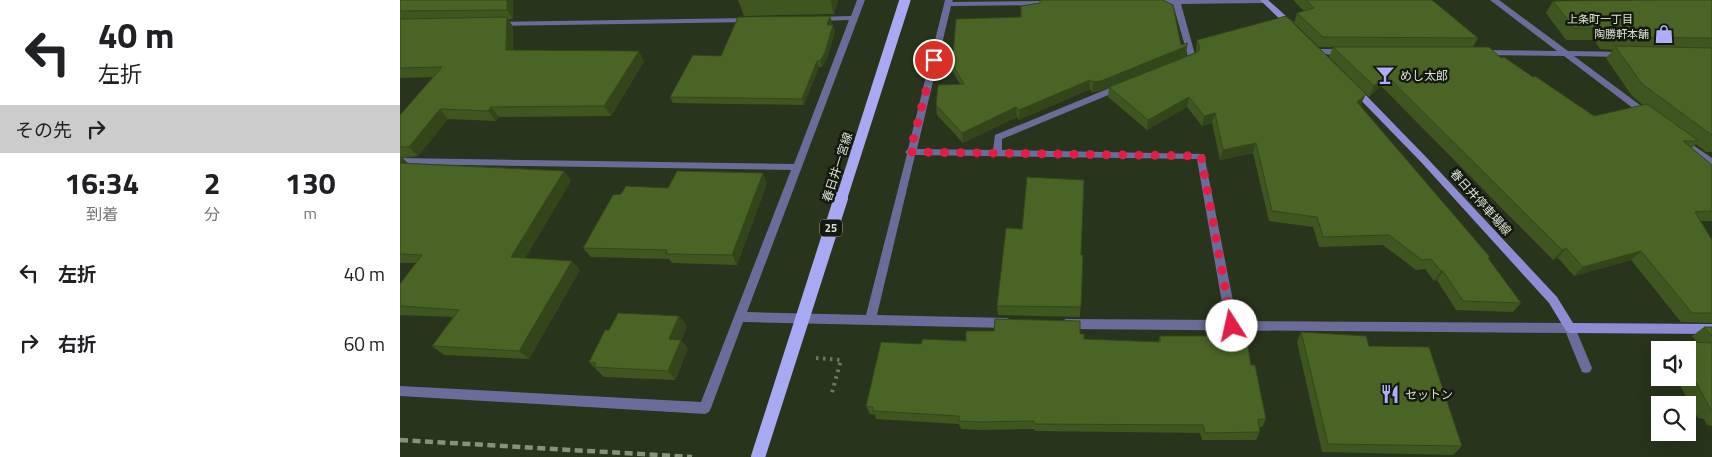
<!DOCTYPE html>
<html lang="ja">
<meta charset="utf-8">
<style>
:root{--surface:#fff;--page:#f6f6f6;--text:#202124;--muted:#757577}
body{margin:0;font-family:"Titillium Web","Noto Sans JP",sans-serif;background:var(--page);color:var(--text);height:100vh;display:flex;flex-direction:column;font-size:19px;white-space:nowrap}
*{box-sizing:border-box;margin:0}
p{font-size:16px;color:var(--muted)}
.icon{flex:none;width:28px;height:28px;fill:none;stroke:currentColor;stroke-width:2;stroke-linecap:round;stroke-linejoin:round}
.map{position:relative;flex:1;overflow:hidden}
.drawer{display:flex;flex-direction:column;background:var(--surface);width:400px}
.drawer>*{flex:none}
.top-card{background:#fff;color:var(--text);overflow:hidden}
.fabs{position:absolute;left:1251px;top:341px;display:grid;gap:10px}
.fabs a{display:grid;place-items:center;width:45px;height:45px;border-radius:0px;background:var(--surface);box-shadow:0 5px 20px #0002;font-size:25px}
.pin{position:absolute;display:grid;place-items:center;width:42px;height:42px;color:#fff;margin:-21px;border:2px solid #fff;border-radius:50%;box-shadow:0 1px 5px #0007}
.me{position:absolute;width:55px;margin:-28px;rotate:350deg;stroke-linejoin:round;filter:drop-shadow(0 0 4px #0008)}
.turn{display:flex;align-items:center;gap:18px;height:105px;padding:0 15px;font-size:22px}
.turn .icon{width:65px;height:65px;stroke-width:2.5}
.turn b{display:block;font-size:35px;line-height:42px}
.then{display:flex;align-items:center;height:48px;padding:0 15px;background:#0003;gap:10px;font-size:19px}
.eta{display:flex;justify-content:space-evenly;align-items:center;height:85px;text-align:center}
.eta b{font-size:30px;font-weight:700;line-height:35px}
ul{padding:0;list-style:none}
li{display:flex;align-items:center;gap:15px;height:70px;padding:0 15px}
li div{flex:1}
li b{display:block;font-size:19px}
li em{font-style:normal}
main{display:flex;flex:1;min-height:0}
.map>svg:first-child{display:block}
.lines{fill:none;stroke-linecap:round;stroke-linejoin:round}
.path{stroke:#6c7762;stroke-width:4;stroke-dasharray:2.5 4.5;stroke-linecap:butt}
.minor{fill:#6b6c99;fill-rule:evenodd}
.tertiary{fill:#6b6c99;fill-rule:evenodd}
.secondary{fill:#8d8dd4;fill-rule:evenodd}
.rail{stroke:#87917e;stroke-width:4.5;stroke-dasharray:8 4.5;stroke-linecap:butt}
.primary-bridge-far1{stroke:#a8a9f3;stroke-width:11}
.primary-bridge{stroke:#a8a9f3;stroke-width:14}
.wall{fill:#3f5620}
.shaded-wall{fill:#33461a}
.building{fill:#496425;stroke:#33461a}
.route{stroke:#e11d48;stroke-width:9;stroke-dasharray:0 16.2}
.labels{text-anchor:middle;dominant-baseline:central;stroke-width:5;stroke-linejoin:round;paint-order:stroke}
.far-neighbourhood-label{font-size:11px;fill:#d8e7c9;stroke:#14190f}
.far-poi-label{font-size:11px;fill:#d9e1d2;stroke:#14190f;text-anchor:end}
.shield{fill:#14190f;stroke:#9ea598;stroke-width:1}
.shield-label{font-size:11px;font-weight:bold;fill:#d9e1d2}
.poi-label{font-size:12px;fill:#d9e1d2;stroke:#14190f;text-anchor:start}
.street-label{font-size:12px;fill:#d9e1d2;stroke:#14190f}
</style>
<main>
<section class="drawer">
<div class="top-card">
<div class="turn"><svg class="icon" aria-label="left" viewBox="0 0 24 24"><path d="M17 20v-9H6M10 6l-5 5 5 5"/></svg><div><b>40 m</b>左折</div></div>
<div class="then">その先<svg class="icon" aria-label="right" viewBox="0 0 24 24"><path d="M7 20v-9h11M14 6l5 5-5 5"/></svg></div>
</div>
<div class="eta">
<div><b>16:34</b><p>到着</p></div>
<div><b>2</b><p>分</p></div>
<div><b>130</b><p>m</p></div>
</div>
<ul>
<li><svg class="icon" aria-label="left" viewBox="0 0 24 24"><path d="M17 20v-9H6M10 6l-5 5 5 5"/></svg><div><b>左折</b></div><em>40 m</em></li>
<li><svg class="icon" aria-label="right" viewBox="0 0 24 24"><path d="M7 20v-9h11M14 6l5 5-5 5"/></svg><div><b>右折</b></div><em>60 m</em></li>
</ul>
</section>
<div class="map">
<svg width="1312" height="457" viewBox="0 0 1312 457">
<rect width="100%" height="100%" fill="#28341b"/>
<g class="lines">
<polyline class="path" points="416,358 441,360 431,396"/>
<g class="minor">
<polygon points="457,0 465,0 347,312 466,315 507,154 505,152 508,149 545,0 553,0 552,2 652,1 655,1 655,5 551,6 517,149 593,150 595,135 717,85 723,85 723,89 602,139 602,150 804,154 837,321 1170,323 1174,325 1176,328 1174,331 1170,333 666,329 662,327 660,324 662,321 666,319 825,320 797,159 515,155 477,315 607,318 611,320 613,323 611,326 607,328 343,322 311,408 309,412 305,414 0,396 0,386 301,402 391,170 0,164 0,158 394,164 449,20 417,21 413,19 417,17 451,16"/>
<polygon points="751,0 868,0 869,1 865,3 781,4 796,58 784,64 780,61 788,57 773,4 751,4"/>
<polygon points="1090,0 1099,0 1168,51 1224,52 1224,56 1221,57 1174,56 1248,111 1249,113 1248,115 1242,115 1164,56 1080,55 1080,51 1083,50 1157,51"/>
<polygon points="350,18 353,18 353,22 97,26 93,24 97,22"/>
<polygon points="919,49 943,49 947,52 943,55 916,54 916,50"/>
<polygon points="1281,137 1312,158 1312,166 1278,142 1276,140 1278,138"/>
</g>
<polygon class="tertiary" points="1170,323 1174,325 1192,368 1190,372 1186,373 1182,372 1164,328 1166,325"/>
<g class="secondary">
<polygon points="860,0 868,0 894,23 894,27 888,27"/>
<polygon points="954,85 957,86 1027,158 1157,297 1173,323 1312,324 1312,334 1170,333 1166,331 1149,303 1021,162 951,90 951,86"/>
</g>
<polyline class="rail" points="0,440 292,457"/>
<polyline class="primary-bridge-far1" points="441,200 505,0"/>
<polyline class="primary-bridge" points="358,457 441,198"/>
</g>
<g class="wall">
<polygon points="0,0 113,0 113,19 108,19 113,27 113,50 244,61 211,116 99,117 96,121 48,119 18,156 2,158 8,163 164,171 171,181 125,258 180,270 129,359 44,355 32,346 53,317 0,315 0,284 16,263 0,263 0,115 33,77 0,78"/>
<polygon points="338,0 438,0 434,14 344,16"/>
<polygon points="893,0 1032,0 1078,38 1073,47 1101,58 1194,116 1243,105 1232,96 1206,58 1213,50 1200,49 1194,40 1166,40 1146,13 1153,1 1312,0 1312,152 1306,152 1296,144 1292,148 1312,165 1312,221 1301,221 1312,240 1312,323 1281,322 1231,260 1174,276 1158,258 1153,260 981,86 969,97 929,57 933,47 919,47 894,23 897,13 904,11"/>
<polygon points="640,3 781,45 786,56 700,91 692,92 690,89 619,120 617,117 563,143 537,115 536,105 560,84 550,67 548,57 553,56 621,17"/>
<polygon points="432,22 431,25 435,31 427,58 422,67 419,67 404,105 273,103 270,97"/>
<polygon points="797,40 961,104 960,105 1089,259 1121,303 1113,312 1056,310 1037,280 1034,281 1025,269 1016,270 983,245 919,247 913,227 869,221 853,153 820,160 812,123 802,126 787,107 747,130 708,97 709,87 796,52 796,50"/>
<polygon points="367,183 337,265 272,263 269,259 191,257 183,248 221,194 268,188"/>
<polygon points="681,255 683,255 680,317 598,315 597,306"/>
<polygon points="279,316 287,326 281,340 288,349 275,380 204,377 189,362 209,330"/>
<polygon points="1304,327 1312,327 1312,426 1307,425 1304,419 1298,418 1276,378 1288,378 1288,350 1262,350 1273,341 1297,342 1292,336"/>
<polygon points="901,332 969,346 1062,446 1053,455 922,452 897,342"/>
<polygon points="680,334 684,339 758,342 760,336 851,365 866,419 862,427 859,427 860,432 856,440 802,440 800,433 635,431 634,429 580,430 561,429 559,424 476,419 475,415 470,414 466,406 521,344"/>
</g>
<g class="shaded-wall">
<polygon points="107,0 113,0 113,19 107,10"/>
<polygon points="430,0 438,0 434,14"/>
<polygon points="430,16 432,22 429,31 427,25"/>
<polygon points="107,17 113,27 113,59 106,50"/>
<polygon points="433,25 435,31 427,58 422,67 420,61"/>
<polygon points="787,46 786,56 700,91 692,92 693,82"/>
<polygon points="239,51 244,61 211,116 204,106"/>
<polygon points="417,61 419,67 404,105 402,99"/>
<polygon points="986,75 981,86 969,97 974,86"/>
<polygon points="690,80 690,89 619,120 619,110"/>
<polygon points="966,94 961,104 952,112 957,102"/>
<polygon points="789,97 787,107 747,130 748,120"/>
<polygon points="91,107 99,117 96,121 88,111"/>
<polygon points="616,107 617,117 563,143 562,133"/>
<polygon points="40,109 48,119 18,156 9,147"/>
<polygon points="815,113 812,123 802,126 804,116"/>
<polygon points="856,143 853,153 820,160 823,150"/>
<polygon points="1,156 10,166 0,168"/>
<polygon points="164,171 171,181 120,266 111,257"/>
<polygon points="363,173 367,183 337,265 332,255"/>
<polygon points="1166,248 1158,258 1153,260 1162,250"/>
<polygon points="1241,251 1231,260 1174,276 1183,267"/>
<polygon points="172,261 180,270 129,359 119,351"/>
<polygon points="1041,271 1043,271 1037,280 1034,281"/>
<polygon points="279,316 287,326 277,348 269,339"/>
<polygon points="281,340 288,349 275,380 268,371"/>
</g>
<g class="building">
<polygon points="0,0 107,0 107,10 0,11"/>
<polygon points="640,0 763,0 773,5 781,45 787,43 787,46 701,81 693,82 690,80 619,110 616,107 562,133 536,105 538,85 564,84 548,57 553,56 556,19 621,17 621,6 640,3"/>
<polygon points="906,0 1032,0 1078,38 923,37 897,13 914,8"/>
<polygon points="1253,0 1312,0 1312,38 1209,37 1202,28 1174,28 1153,1"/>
<polygon points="430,16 427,25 433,25 425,52 420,61 417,61 402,99 270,97 293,55 321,56 338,17"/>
<polygon points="886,16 966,94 957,102 1090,257 1088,258 1121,303 1063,301 1043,271 1041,271 1031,259 1022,260 989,235 923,237 917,217 872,211 856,143 823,150 815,113 804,116 789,97 748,120 709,87 798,52 800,47 797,40"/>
<polygon points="107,17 106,50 239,51 204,106 91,107 88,111 40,109 9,147 0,147 0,115 42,67 0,68 0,19"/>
<polygon points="1215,46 1312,48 1312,135 1242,84"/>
<polygon points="933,47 1089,47 1101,58 1104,57 1133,77 1135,76 1194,116 1247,104 1299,141 1283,141 1312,165 1312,211 1295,212 1312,240 1312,313 1292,313 1241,251 1183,267 1166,248 1162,250 986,75 974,86"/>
<polygon points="0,163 164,171 111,257 172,261 119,351 32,346 59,310 0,306 0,284 22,255 0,254"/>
<polygon points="277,171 363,173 332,255 266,254 267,250 183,248 213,195 221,194 226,186 268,188"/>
<polygon points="627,177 684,180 681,255 683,255 681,307 597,306 606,228 622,229"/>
<polygon points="218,313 279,316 269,339 281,340 268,371 194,367 196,363 189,362 205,330 209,330"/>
<polygon points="595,319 680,321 680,334 684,334 684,339 760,342 760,336 846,336 851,365 855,365 866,419 858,419 860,432 805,433 803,425 634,424 634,421 578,422 559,421 559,416 473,411 473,407 466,406 481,342 521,344 523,339 566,341 566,331 594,331"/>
<polygon points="1304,327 1312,327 1312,336"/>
<polygon points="901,332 966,336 969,346 1029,347 1062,446 928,444"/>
<polygon points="1273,341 1312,343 1312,410 1311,410 1288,367 1288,350 1278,350"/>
</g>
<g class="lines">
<polyline class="route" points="534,60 510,152 801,156 832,326"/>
</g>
<defs>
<g id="shop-bare" transform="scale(1.5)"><path d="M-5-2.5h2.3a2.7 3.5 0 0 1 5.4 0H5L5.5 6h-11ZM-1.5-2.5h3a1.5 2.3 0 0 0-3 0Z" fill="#aeaefb" stroke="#14190f" stroke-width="2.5" paint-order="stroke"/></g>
<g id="bar-bare" transform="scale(1.5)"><path d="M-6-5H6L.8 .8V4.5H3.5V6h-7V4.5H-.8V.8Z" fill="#aeaefb" stroke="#14190f" stroke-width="2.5" paint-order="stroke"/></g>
<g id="restaurant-bare" transform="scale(1.5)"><path d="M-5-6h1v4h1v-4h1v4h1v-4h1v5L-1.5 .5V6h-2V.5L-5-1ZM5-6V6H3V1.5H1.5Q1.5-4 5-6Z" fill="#aeaefb" stroke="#14190f" stroke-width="2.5" paint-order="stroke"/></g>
</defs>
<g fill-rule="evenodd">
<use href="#shop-bare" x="1264" y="34"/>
<use href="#bar-bare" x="985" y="75"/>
<use href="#restaurant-bare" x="990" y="394"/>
</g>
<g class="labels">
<g class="far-neighbourhood-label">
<text x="1200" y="19">上条町一丁目</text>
</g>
<g class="far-poi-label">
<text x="1249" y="34">陶勝軒本舗</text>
</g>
<rect class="shield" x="420" y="219.5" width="22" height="17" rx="4"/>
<g class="shield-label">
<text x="431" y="228">25</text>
</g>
<g class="poi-label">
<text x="1000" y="75">めし太郎</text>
<text x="1005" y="394">セットン</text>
</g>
<g class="street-label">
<text transform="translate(437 167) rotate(-72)">春日井一宮線</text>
<text transform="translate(1081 202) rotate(48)">春日井停車場線</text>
</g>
</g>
</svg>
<div class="fabs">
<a><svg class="icon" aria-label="sound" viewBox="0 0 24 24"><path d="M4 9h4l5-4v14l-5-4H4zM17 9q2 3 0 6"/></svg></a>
<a><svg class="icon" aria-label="search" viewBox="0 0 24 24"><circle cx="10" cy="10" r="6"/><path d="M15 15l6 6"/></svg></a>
</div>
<div class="pin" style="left:534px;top:60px;background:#d93025"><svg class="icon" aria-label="arrive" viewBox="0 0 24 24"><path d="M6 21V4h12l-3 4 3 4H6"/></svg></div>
<svg class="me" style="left:832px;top:326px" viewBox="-20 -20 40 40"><circle r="19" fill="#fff"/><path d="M0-13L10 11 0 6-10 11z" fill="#e11d48"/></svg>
</div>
</main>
